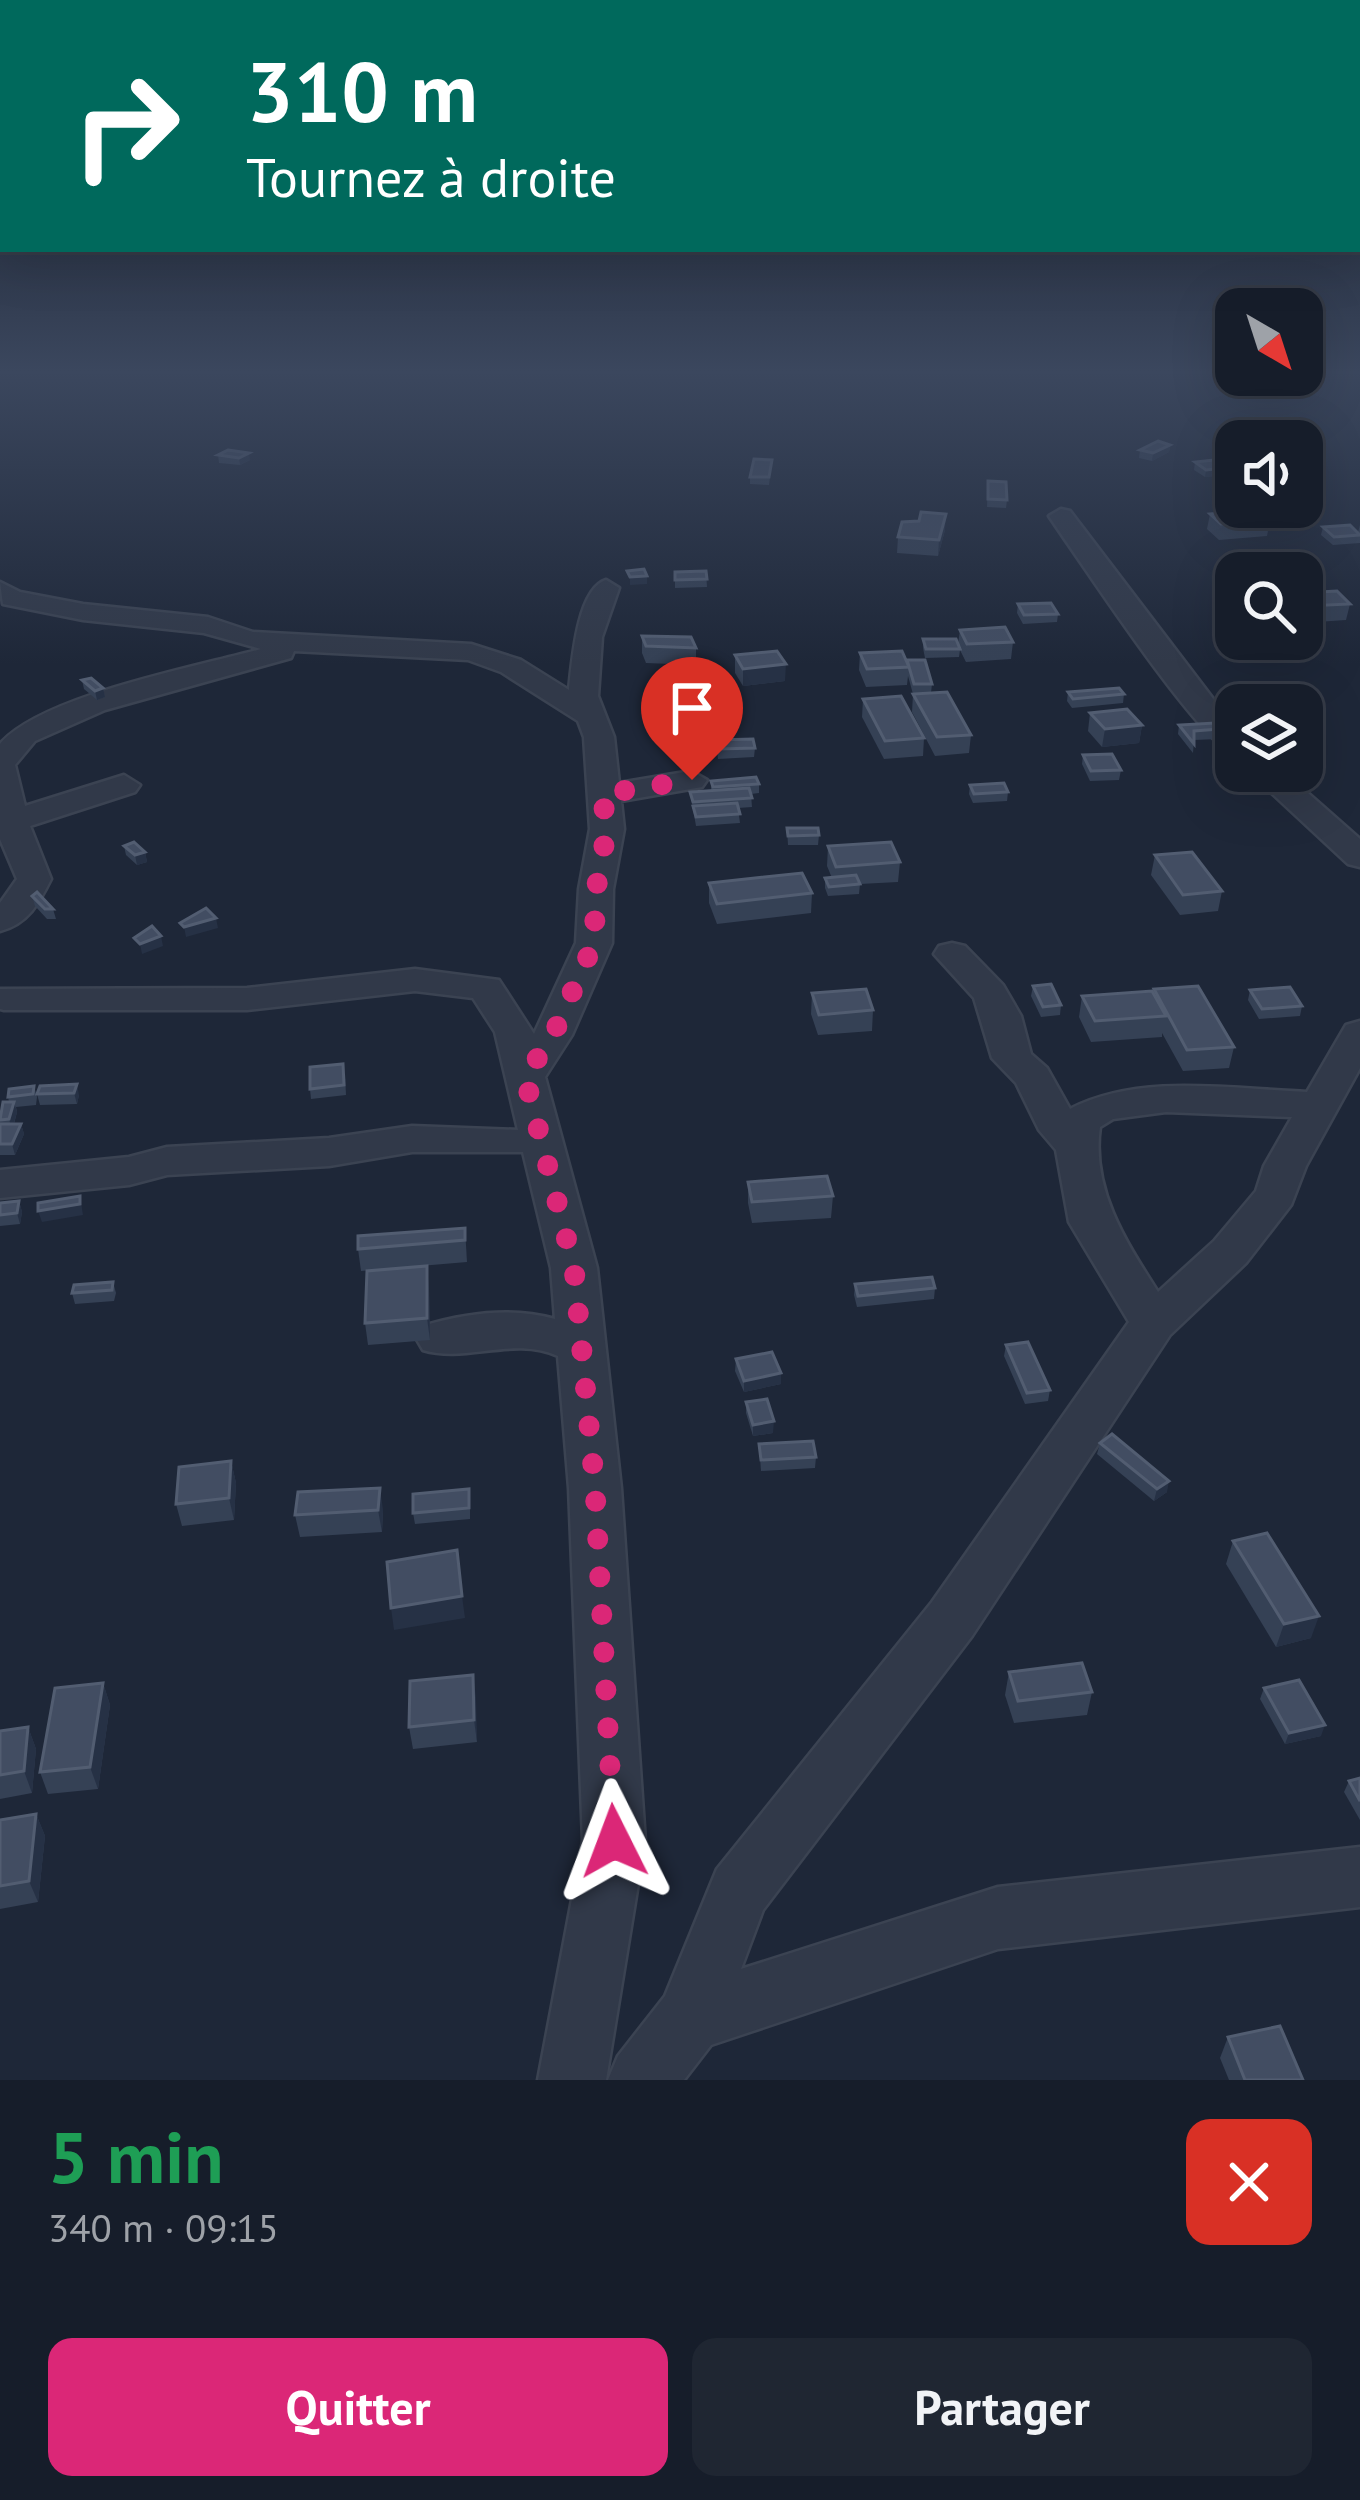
<!DOCTYPE html>
<html lang="fr">
<meta charset="utf-8">
<style>
:root{--surface:#161d2a;--page:#1f2632;--text:#f1f3f6;--muted:#9ea2a8;--line:#353b47;--accent:#db2777}
body{margin:0;font-family:"PT Sans",sans-serif;background:var(--page);color:var(--text);height:100vh;display:flex;flex-direction:column;font-size:45px;white-space:nowrap}
*{box-sizing:border-box;margin:0}
p{font-size:39px;color:var(--muted)}
.icon{flex:none;width:66px;height:66px;fill:none;stroke:currentColor;stroke-width:2;stroke-linecap:round;stroke-linejoin:round}
.map{position:relative;height:2080px;overflow:hidden}
.side{display:flex;flex-direction:column;background:var(--surface);flex:1}
.side>*{flex:none}
.banner{position:absolute;left:0px;top:0px;width:1362px;height:252px;box-shadow:0 12px 48px #0002,0 0 0 3px var(--line);background:#00695c;color:#fff;overflow:hidden}
.needle{width:78px;rotate:141deg}
.fabs{position:absolute;left:1215px;top:288px;display:grid;gap:24px}
.fabs a{display:grid;place-items:center;width:108px;height:108px;border-radius:24px;background:var(--surface);box-shadow:0 12px 48px #0002,0 0 0 3px var(--line);font-size:60px}
.pin{position:absolute;display:grid;place-items:center;width:102px;height:102px;color:#fff;margin:-123px -51px;border-radius:50% 50% 50% 0;rotate:-45deg;box-shadow:0 0 12px #0007}
.pin .icon{rotate:45deg}
.me{position:absolute;width:132px;margin:-66px;rotate:357deg;stroke-linejoin:round;filter:drop-shadow(0 0 9px #0008)}
.turn{display:flex;align-items:center;gap:42px;height:252px;padding:0 48px;font-size:54px}
.turn .icon{width:156px;height:156px;stroke-width:2.5}
.turn b{display:block;font-size:84px;line-height:102px}
.round{display:grid;place-items:center;flex:none;width:126px;height:126px;border-radius:24px;background:var(--page)}
.headline{display:flex;align-items:center;justify-content:space-between;height:204px;padding:0 48px}
h1{font-size:72px;font-weight:700;line-height:90px;color:#1e9e55}
.primary-button{display:flex;gap:24px;margin-top:auto;padding:24px 48px}
.primary-button a{flex:1;height:138px;border-radius:24px;background:var(--accent);color:#fff;font-size:48px;font-weight:700;line-height:138px;text-align:center}
.primary-button a+a{background:var(--page);color:var(--text)}
.map>svg:first-child{display:block}
.lines{fill:none;stroke-linecap:round;stroke-linejoin:round}
.minor-casing{stroke:#3b4352;stroke-width:5}
.minor{fill:#313949;fill-rule:evenodd}
.wall{fill:#354155}
.shaded-wall{fill:#263145}
.building{fill:#424d62;stroke:#525d71;stroke-width:3}
.route{stroke:#db2777;stroke-width:21;stroke-dasharray:0 37.8}
</style>
<div class="map">
<svg width="1360" height="2080" viewBox="0 0 1360 2080">
<rect width="100%" height="100%" fill="#1e2738"/>
<g class="lines">
<g class="minor-casing">
<g id="minor">
<path d="M1061,509l9,2 166,218v26c-33,-8 -144,-177 -170,-214l-17,-25z"/>
<path d="M606,580l13,8 -17,49 -4,59 16,41 5,46 72,-12 16,9 -5,7 -81,14 3,28 -11,60 -1,54 -40,92 -27,42 52,191 24,220 24,353 -39,239h-68l45,-239 -14,-353 -11,-132c-45,-20 -91,7 -135,-6l-7,-12 7,-12c43,-13 89,-19 132,-7l-4,-51 -28,-116h-111l-83,14 -162,9 -38,10 -129,13v-28l129,-13 38,-10 162,-9 83,-12 106,4 -23,-98 -22,-34 -58,-7 -168,19h-243l-4,-1v-20l247,-1 168,-19 84,11 35,54 42,-91 3,-54 11,-60 -6,-92 -6,-16 -77,-49 -33,-12 -174,-9 -3,7 -186,52 -70,31 -20,24 10,41 99,-31 16,10 -5,7 -105,34 21,53c-12,24 -23,45 -51,52v-28l17,-24 -17,-40v-95c41,-48 196,-77 261,-95l-57,-16 -121,-13 -80,-16 -3,-22 20,10 63,12 125,13 45,15 218,12 50,16 48,30c3,-27 8,-101 37,-110z"/>
<polygon points="1248,771 1283,771 1360,839 1360,867 1348,864"/>
<path d="M952,943l13,3 38,39 18,31 10,38 16,14 23,41c70,-36 161,-20 237,-17l39,-67 14,-4v47l-54,98 -15,39 -45,58 -76,72 -198,301 -209,274 -22,59 257,-82 362,-40v60l-362,42 -287,96 -27,35h-76l10,-24 47,-60 52,-127 215,-267 197,-280 -60,-100 -13,-72 -17,-20 -23,-47 -24,-25 -18,-60 -40,-44 5,-8zM1166,1112l126,5 -28,49 -8,25 -42,50 -56,51c-32,-50 -67,-103 -58,-165l13,-8z"/>
</g>
</g>
<use href="#minor" class="minor"/>
</g>
<g class="wall">
<polygon points="1170,445 1169,452 1152,461 1139,458 1140,450"/>
<polygon points="218,455 250,460 240,465 219,463"/>
<polygon points="772,460 769,485 750,484 750,477"/>
<polygon points="1195,462 1223,475 1205,477 1194,470"/>
<polygon points="988,481 1007,500 1006,508 987,507"/>
<polygon points="1210,514 1270,520 1267,536 1219,540 1207,529"/>
<polygon points="1360,525 1360,543 1333,545 1321,535 1323,527 1358,532"/>
<polygon points="945,530 938,556 897,553 898,537"/>
<polygon points="706,571 707,587 675,588 675,572"/>
<polygon points="1302,593 1350,604 1346,620 1302,623"/>
<polygon points="1018,604 1058,614 1057,622 1023,624 1017,613"/>
<polygon points="960,630 1013,642 1011,659 966,662 960,650 959,657 925,658 923,648 923,639 958,644"/>
<polygon points="642,636 696,648 696,665 646,663 642,653"/>
<polygon points="860,653 906,662 932,684 931,693 971,735 969,753 935,756 912,712 913,694 908,676 907,685 866,687 859,670"/>
<polygon points="735,655 785,681 743,686 735,673"/>
<polygon points="82,680 103,688 105,697 97,700 84,689"/>
<polygon points="1068,692 1124,694 1123,703 1072,708 1067,701"/>
<polygon points="863,699 924,738 923,756 884,759 862,717"/>
<polygon points="1090,713 1142,725 1139,743 1102,747 1088,731"/>
<polygon points="1179,725 1220,729 1219,739 1194,740 1193,753 1178,734"/>
<polygon points="716,740 755,748 754,757 718,759"/>
<polygon points="1083,755 1121,770 1119,780 1090,781 1082,764"/>
<polygon points="711,781 759,784 759,793 751,794 752,807 738,808 740,823 696,826 690,792 711,791"/>
<polygon points="970,785 1008,792 1007,801 973,803 969,794"/>
<polygon points="787,828 819,835 818,845 788,845"/>
<polygon points="124,846 145,852 147,862 137,865 126,855"/>
<polygon points="828,846 900,862 898,882 860,884 859,894 828,896 825,888 825,878 832,878 827,866"/>
<polygon points="1155,855 1222,891 1218,911 1180,915 1151,875"/>
<polygon points="709,883 812,893 811,913 717,924 709,903"/>
<polygon points="32,896 53,909 56,919 47,919 35,906"/>
<polygon points="1033,986 1061,1005 1060,1015 1041,1017 1031,996"/>
<polygon points="1154,989 1234,1047 1229,1068 1183,1071 1162,1033 1162,1037 1091,1042 1079,1017 1082,996 1153,994"/>
<polygon points="1250,990 1302,1006 1300,1016 1259,1019 1248,1000"/>
<polygon points="812,993 873,1010 872,1031 818,1035 811,1014"/>
<polygon points="345,1074 346,1095 311,1099 310,1089"/>
<polygon points="34,1086 37,1097 36,1105 16,1107 17,1112 14,1124 21,1124 24,1134 15,1155 0,1155 0,1111 9,1102 8,1097"/>
<polygon points="40,1086 79,1095 77,1104 40,1105 37,1094"/>
<polygon points="748,1182 833,1196 831,1218 752,1223 748,1203"/>
<polygon points="19,1201 22,1212 20,1224 0,1226 0,1203"/>
<polygon points="465,1228 467,1262 361,1271 358,1249"/>
<polygon points="113,1282 116,1293 114,1301 75,1304 72,1293"/>
<polygon points="855,1284 935,1288 934,1299 857,1307 854,1295"/>
<polygon points="429,1288 430,1340 368,1345 365,1323"/>
<polygon points="1006,1345 1050,1390 1048,1401 1025,1404 1004,1356"/>
<polygon points="736,1359 781,1373 781,1384 744,1392 735,1371"/>
<polygon points="746,1402 773,1433 753,1436 746,1413"/>
<polygon points="1100,1443 1167,1492 1154,1501 1097,1454"/>
<polygon points="759,1444 816,1457 815,1468 761,1471"/>
<polygon points="231,1461 236,1483 234,1520 182,1526 176,1504"/>
<polygon points="470,1500 470,1519 415,1524 413,1513"/>
<polygon points="383,1510 382,1532 300,1537 295,1515"/>
<polygon points="1233,1541 1311,1638 1276,1647 1226,1564"/>
<polygon points="1009,1672 1092,1692 1087,1715 1014,1723 1005,1695"/>
<polygon points="473,1675 477,1742 413,1749 409,1727"/>
<polygon points="103,1683 110,1705 98,1789 48,1794 40,1772"/>
<polygon points="1264,1688 1321,1736 1285,1744 1260,1699"/>
<polygon points="28,1727 36,1749 32,1793 0,1799 0,1731"/>
<polygon points="1360,1778 1360,1820 1344,1792 1349,1781"/>
<polygon points="36,1814 45,1836 38,1902 0,1909 0,1820"/>
<polygon points="1228,2037 1303,2080 1229,2080 1220,2058"/>
</g>
<g class="shaded-wall">
<polygon points="1170,445 1169,452 1152,461 1153,453"/>
<polygon points="249,453 250,460 240,465 239,458"/>
<polygon points="1225,468 1223,475 1205,477 1206,470"/>
<polygon points="946,514 945,530 938,556 939,540"/>
<polygon points="647,576 647,584 630,585 630,577"/>
<polygon points="786,664 785,681 743,686 743,669"/>
<polygon points="103,688 105,697 97,700 95,691"/>
<polygon points="1142,725 1139,743 1102,747 1105,729"/>
<polygon points="145,852 147,862 137,865 135,855"/>
<polygon points="216,918 218,928 186,937 184,927"/>
<polygon points="161,936 163,946 142,954 140,944"/>
<polygon points="77,1084 79,1095 77,1104 74,1093"/>
<polygon points="14,1102 17,1112 12,1130 9,1119"/>
<polygon points="21,1124 24,1134 15,1155 12,1144"/>
<polygon points="80,1196 83,1215 42,1222 38,1211"/>
<polygon points="19,1201 22,1212 20,1224 17,1213"/>
<polygon points="427,1266 429,1288 430,1340 427,1318"/>
<polygon points="781,1373 781,1384 744,1392 744,1381"/>
<polygon points="774,1421 773,1433 753,1436 753,1425"/>
<polygon points="231,1461 236,1483 234,1520 229,1498"/>
<polygon points="1169,1481 1167,1492 1154,1501 1157,1489"/>
<polygon points="380,1488 383,1510 382,1532 378,1510"/>
<polygon points="462,1596 465,1618 394,1630 391,1608"/>
<polygon points="1319,1616 1311,1638 1276,1647 1284,1624"/>
<polygon points="473,1675 476,1697 477,1742 474,1720"/>
<polygon points="103,1683 110,1705 98,1789 90,1767"/>
<polygon points="1325,1725 1321,1736 1285,1744 1289,1733"/>
<polygon points="28,1727 36,1749 32,1793 24,1771"/>
<polygon points="36,1814 45,1836 38,1902 29,1881"/>
</g>
<g class="building">
<polygon points="1158,441 1170,445 1153,453 1140,450"/>
<polygon points="228,450 249,453 239,458 218,455"/>
<polygon points="754,459 772,460 769,477 750,477"/>
<polygon points="1214,460 1225,468 1206,470 1195,462"/>
<polygon points="988,481 1006,482 1007,500 988,499"/>
<polygon points="1258,510 1270,520 1221,524 1210,514"/>
<polygon points="921,512 946,514 939,540 898,537 902,522 919,521"/>
<polygon points="1350,525 1360,535 1334,537 1323,527"/>
<polygon points="644,569 647,576 630,577 627,571"/>
<polygon points="706,571 707,579 675,580 675,572"/>
<polygon points="1337,591 1350,604 1306,606 1302,603 1302,593"/>
<polygon points="1051,603 1058,614 1024,615 1018,604"/>
<polygon points="1005,627 1013,642 967,644 960,630"/>
<polygon points="642,636 691,637 696,648 646,646"/>
<polygon points="923,639 956,639 960,649 926,649"/>
<polygon points="777,651 786,664 743,669 735,655"/>
<polygon points="902,651 909,667 867,669 860,653"/>
<polygon points="907,660 925,660 932,684 914,684"/>
<polygon points="91,678 103,688 95,691 82,680"/>
<polygon points="1119,688 1124,694 1073,699 1068,692"/>
<polygon points="947,692 971,735 937,737 913,694"/>
<polygon points="901,696 924,738 885,741 863,699"/>
<polygon points="1127,709 1142,725 1105,729 1090,713"/>
<polygon points="1215,723 1220,729 1194,731 1194,744 1179,725"/>
<polygon points="753,739 755,748 718,749 716,740"/>
<polygon points="1112,754 1121,770 1091,771 1083,755"/>
<polygon points="756,777 759,784 713,787 711,781"/>
<polygon points="1004,783 1008,792 974,794 970,785"/>
<polygon points="749,788 752,798 693,802 690,792"/>
<polygon points="737,803 740,814 696,817 693,806"/>
<polygon points="787,828 818,828 819,835 788,836"/>
<polygon points="134,842 145,852 135,855 124,846"/>
<polygon points="891,842 900,862 836,867 828,846"/>
<polygon points="1192,852 1222,891 1183,895 1155,855"/>
<polygon points="802,873 812,893 717,904 709,883"/>
<polygon points="856,875 860,884 829,887 825,878"/>
<polygon points="37,892 53,909 45,909 32,896"/>
<polygon points="206,908 216,918 184,927 180,923"/>
<polygon points="152,926 161,936 140,944 134,938"/>
<polygon points="1051,984 1061,1005 1043,1007 1033,986"/>
<polygon points="1198,986 1234,1047 1187,1050 1154,989"/>
<polygon points="1290,987 1302,1006 1262,1009 1250,990"/>
<polygon points="866,989 873,1010 819,1015 812,993"/>
<polygon points="1152,991 1166,1016 1095,1021 1082,996"/>
<polygon points="343,1064 344,1085 310,1089 310,1067"/>
<polygon points="77,1084 74,1093 37,1094 40,1086"/>
<polygon points="34,1086 33,1094 8,1097 9,1089"/>
<polygon points="3,1102 14,1102 9,1119 0,1120"/>
<polygon points="0,1124 21,1124 12,1144 0,1144"/>
<polygon points="827,1176 833,1196 752,1202 748,1182"/>
<polygon points="80,1196 80,1204 38,1211 38,1203"/>
<polygon points="19,1201 17,1213 0,1215 0,1203"/>
<polygon points="465,1228 465,1240 358,1249 358,1236"/>
<polygon points="427,1266 427,1318 365,1323 367,1271"/>
<polygon points="932,1277 935,1288 858,1296 855,1284"/>
<polygon points="113,1282 112,1290 72,1293 74,1285"/>
<polygon points="1028,1342 1050,1390 1027,1393 1006,1345"/>
<polygon points="772,1352 781,1373 744,1381 736,1359"/>
<polygon points="767,1399 774,1421 753,1425 746,1402"/>
<polygon points="1112,1434 1169,1481 1157,1489 1100,1443"/>
<polygon points="813,1441 816,1457 761,1460 759,1444"/>
<polygon points="231,1461 229,1498 176,1504 179,1467"/>
<polygon points="380,1488 378,1510 295,1515 298,1492"/>
<polygon points="469,1489 469,1508 413,1513 413,1494"/>
<polygon points="1267,1533 1319,1616 1284,1624 1233,1541"/>
<polygon points="457,1550 462,1596 391,1608 387,1562"/>
<polygon points="1082,1663 1092,1692 1018,1701 1009,1672"/>
<polygon points="473,1675 474,1720 409,1727 410,1681"/>
<polygon points="1299,1680 1325,1725 1289,1733 1264,1688"/>
<polygon points="103,1683 90,1767 40,1772 55,1688"/>
<polygon points="28,1727 24,1771 0,1775 0,1731"/>
<polygon points="1360,1778 1360,1801 1349,1781"/>
<polygon points="36,1814 29,1881 0,1886 0,1820"/>
<polygon points="1280,2026 1303,2080 1245,2080 1228,2037"/>
</g>
<linearGradient id="sky" x2="0" y2="1"><stop stop-color="#10151f"/><stop offset="0.56" stop-color="#3b475e"/><stop offset="1" stop-color="#3b475e" stop-opacity="0"/></linearGradient>
<rect width="1360" height="664" fill="url(#sky)"/>
<g class="lines">
<polyline class="route" points="614,1841 595,1488 574,1268 525,1077 553,1035 594,943 596,890 607,829 602,794 692,780"/>
</g>
</svg>
<div class="fabs">
<a><svg class="needle" viewBox="-14 -14 28 28"><path d="M0-13l5 13h-10z" fill="#e53935"/><path d="M0 13l5-13h-10z" fill="#9ea2a8"/></svg></a>
<a><svg class="icon" aria-label="sound" viewBox="0 0 24 24"><path d="M4 9h4l5-4v14l-5-4H4zM17 9q2 3 0 6"/></svg></a>
<a><svg class="icon" aria-label="search" viewBox="0 0 24 24"><circle cx="10" cy="10" r="6"/><path d="M15 15l6 6"/></svg></a>
<a><svg class="icon" aria-label="layers" viewBox="0 0 24 24"><path d="M12 4l9 5-9 5-9-5zM3 14l9 5 9-5"/></svg></a>
</div>
<div class="pin" style="left:692px;top:780px;background:#d93025"><svg class="icon" aria-label="arrive" viewBox="0 0 24 24"><path d="M6 21V4h12l-3 4 3 4H6"/></svg></div>
<svg class="me" style="left:614px;top:1841px" viewBox="-20 -20 40 40"><path d="M0-17L14 15 0 8-14 15z" fill="#db2777" stroke="#fff" stroke-width="4"/></svg>
<div class="banner">
<div class="turn"><svg class="icon" aria-label="right" viewBox="0 0 24 24"><path d="M7 20v-9h11M14 6l5 5-5 5"/></svg><div><b>310 m</b>Tournez à droite</div></div>
</div>
</div>
<section class="side">
<div class="headline"><div><h1>5 min</h1><p>340 m · 09:15</p></div><a class="round" style="background:#d93025;color:#fff"><svg class="icon" aria-label="close" viewBox="0 0 24 24"><path d="M6 6l12 12M18 6L6 18"/></svg></a></div>
<div class="primary-button"><a>Quitter</a><a>Partager</a></div>
</section>
